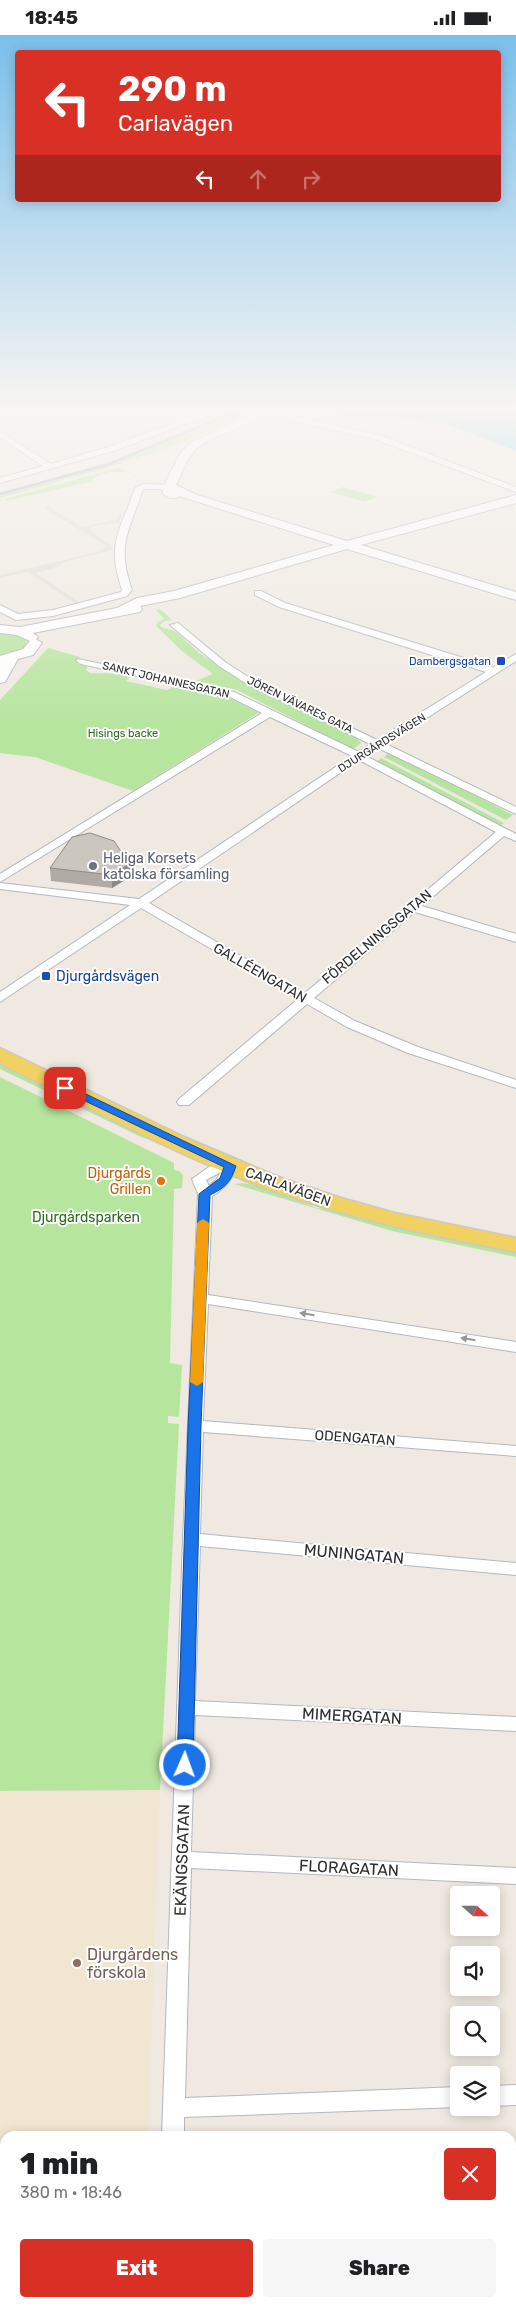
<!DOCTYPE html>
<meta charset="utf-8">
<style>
:root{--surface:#fff;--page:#f6f6f6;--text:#202124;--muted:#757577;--accent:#d93025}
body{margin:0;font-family:Rubik,sans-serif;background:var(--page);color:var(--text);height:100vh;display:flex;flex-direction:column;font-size:19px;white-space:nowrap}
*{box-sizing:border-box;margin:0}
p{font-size:16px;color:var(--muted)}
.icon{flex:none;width:28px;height:28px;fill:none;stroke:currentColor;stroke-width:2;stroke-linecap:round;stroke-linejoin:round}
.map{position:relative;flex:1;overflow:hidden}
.drawer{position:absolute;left:0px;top:2096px;width:516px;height:176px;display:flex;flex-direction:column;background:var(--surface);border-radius:15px 15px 0 0;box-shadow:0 2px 12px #0003}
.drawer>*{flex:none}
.top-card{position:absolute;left:15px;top:15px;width:486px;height:152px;border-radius:5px;box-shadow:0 2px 12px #0003;background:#d93025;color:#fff;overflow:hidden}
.needle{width:32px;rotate:111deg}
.fabs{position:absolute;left:450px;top:1851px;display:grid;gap:10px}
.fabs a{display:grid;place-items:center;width:50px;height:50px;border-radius:5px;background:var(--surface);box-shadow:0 2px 12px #0003;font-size:25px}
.pin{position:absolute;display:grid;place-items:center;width:42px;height:42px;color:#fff;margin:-21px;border-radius:10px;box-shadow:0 2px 8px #0006}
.me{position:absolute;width:55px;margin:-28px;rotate:2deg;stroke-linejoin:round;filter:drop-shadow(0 0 4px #0008)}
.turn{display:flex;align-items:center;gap:18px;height:105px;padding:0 20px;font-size:22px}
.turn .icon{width:65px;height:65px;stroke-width:2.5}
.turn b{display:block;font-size:35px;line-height:42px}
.lanes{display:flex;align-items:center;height:48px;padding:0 20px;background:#0003;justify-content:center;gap:25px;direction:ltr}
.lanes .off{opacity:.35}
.round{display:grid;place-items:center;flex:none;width:52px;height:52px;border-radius:5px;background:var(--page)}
.overview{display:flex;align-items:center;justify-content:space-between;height:85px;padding:0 20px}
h1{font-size:30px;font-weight:800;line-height:38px}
.button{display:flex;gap:10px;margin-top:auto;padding:10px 20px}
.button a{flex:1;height:58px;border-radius:5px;background:var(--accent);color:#fff;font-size:20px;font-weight:800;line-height:58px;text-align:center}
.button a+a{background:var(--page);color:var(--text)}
.status{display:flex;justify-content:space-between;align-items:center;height:35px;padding:0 25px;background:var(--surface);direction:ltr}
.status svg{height:14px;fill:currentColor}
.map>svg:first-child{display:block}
.education{fill:#f0e6d1}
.green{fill:#b6e59e}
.plaza{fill:#dfdcd8}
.water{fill:#75cff0}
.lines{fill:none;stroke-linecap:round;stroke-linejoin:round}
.street-casing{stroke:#b4b7c1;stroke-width:2}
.secondary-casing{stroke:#b4b7c1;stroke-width:2}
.primary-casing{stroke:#c9c9c9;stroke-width:3}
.street{fill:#fff;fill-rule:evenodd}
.secondary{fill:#fff;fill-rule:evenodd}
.primary{fill:#f2d163;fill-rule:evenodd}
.rail{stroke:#a3a6b8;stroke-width:2.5}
.wall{fill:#afaba4}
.shaded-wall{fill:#8e8b86}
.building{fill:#cbc7bf;stroke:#8e8b86}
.oneway{fill:#969696}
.route{fill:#1a73e8;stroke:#114b97}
.slow{fill:#f59e0b}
.transit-dot{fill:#1a4fb4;stroke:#fff;stroke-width:2}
.worship-dot{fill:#6b7280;stroke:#fff;stroke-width:2}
.food-dot{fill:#e8710a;stroke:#fff;stroke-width:2}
.education-dot{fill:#8d6e63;stroke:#fff;stroke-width:2}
.labels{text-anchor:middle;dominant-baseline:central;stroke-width:4;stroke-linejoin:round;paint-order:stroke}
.far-transit-label{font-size:11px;fill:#164399;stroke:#fff;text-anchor:end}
.far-street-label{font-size:11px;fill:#2e2e2e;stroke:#fff}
.far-park-label{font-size:11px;fill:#2c6e1b;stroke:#fff}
.worship-label{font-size:14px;fill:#5b616d;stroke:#fff;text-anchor:start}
.street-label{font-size:14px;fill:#2e2e2e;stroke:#fff}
.transit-label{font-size:14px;fill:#164399;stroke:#fff;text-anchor:start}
.food-label{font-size:14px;fill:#c56008;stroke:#fff;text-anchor:end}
.park-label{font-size:14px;fill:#2c6e1b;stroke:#fff}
.near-street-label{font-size:16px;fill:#2e2e2e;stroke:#fff}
.near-education-label{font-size:16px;fill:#785e54;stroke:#fff;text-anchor:start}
</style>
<div class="status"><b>18:45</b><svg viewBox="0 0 49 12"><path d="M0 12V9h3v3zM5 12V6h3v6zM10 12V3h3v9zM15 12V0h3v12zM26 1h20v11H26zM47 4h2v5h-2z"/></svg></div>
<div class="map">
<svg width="516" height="2272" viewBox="0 0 516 2272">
<rect width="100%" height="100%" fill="#efe9e1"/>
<polygon class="education" points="160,1755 148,2101 5,2101 5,2268 108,2268 108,2272 0,2272 0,1756"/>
<g class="green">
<polygon points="242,376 245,378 243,381 176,410 102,434 0,463 0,461 113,429"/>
<polygon points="117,433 149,445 125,437 110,437 101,439 89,447 6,466 5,464"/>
<polygon points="343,452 377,462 365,467 331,457"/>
<polygon points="160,574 172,585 163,587 160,590 161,592 177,597 199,618 248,649 356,702 361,708 353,714 237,655 196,646 213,639 183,617 156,591 158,587 164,584 156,575"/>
<polygon points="0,596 16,598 26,604 27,611 24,614 0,621"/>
<polygon points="48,613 80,622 75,626 88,630 86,635 90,638 133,639 126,646 167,655 176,650 223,660 260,677 133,756 35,722 0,718 0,665"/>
<polygon points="391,716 513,780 506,785 384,722"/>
<polygon points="381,723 504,788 501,790 493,787 377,726"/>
<polygon points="0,1029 13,1034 163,1109 141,1102 0,1034"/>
<polygon points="0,1042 174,1128 174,1135 179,1136 183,1140 182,1153 174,1154 170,1328 182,1330 179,1382 168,1381 168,1388 179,1389 160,1755 0,1756"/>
<polygon points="242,1148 254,1150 317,1173 337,1175 412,1195 516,1217 516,1222 392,1196 234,1149"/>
</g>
<polygon class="plaza" points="48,471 82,492 119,484 116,481 122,480 119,488 95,491 89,495 113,512 112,515 64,527 57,532 36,538 82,569 77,570 28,537 0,543 0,540 98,517 106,511 44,473"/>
<polygon class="water" points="326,375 516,375 516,416 447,389 397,383 352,382"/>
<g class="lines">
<g class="street-casing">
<g id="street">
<polygon points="10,375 25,375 0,381 0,377"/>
<polygon points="210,375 221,375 117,415 0,448 0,443 43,431 0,402 0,397 51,429 111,411"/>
<polygon points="256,375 264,375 382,401 516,452 516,457 377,405 259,378"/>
<path d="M144,449l26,1 4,2 -4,2h-27c-14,43 -27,55 -11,101l-5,6 -74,20 -37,4 -16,-8v-7l18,9 35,-4 68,-18 1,-2c-16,-48 -2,-58 13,-102z"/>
<path d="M255,556h6l24,12 208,64 23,-13v7l-130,83 130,63v7l-138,-66 -12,8 150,78v7l-12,-5 -82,70 94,28v8l-101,-30 -101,86 41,23 63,26 98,33v8l-108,-35 -61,-26 -40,-23 -118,101h-10l-2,-3 2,-3 119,-100 -157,-91 -141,94v-10l130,-87 -130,-16v-6l139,16 213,-143 -82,-39 -270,165v-8l262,-161 -34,-17 -147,-32 -5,-3 2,-2 156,33 125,60 11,-8 -123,-60 -28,-18 -49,-41 8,-2 47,39 28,18 124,60 109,-68 -207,-65 -24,-12zM359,725l137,72 -191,161 -156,-90z"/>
<path d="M230,1127l7,4c-5,14 -12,23 -25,30l-4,99 308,47v10l-308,-48 -5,117 313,25v10l-313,-24 -3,102 316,29v12l-316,-29 -5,155 321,16v14l-321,-16 -4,137 325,16v16l-325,-16 -6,230 274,-11v20l-275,10v19h-22l21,-597 15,-345 -6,-15 17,-12zM221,1137l-5,8 -7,6 -3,-6z"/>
<polygon points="516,2050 516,2070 491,2071 491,2051"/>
<rect x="157" y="2268" width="22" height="4"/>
</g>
</g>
<g class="secondary-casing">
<path id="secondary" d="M253,375h12c-18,23 -58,23 -73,44 -7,9 -11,21 -16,31l21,10 150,46 169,-46v8l-155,42 155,47v8l-169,-51 -167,49 -40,8 2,3 -2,3 -107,21 5,4 -2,2 6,4 -9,12 -15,4 -13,23 -5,1v-27l23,-7 7,-8 -13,-6 -17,-2v-8l20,2 97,-19 20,-10 37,-7 160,-46 -155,-49c-4,4 -13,2 -16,-3l-1,-4 19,-37 11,-10 56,-26z"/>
</g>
<g class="primary-casing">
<path id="primary" d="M0,1013l184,89 97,41 60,20 54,15 121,25v14c-84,-16 -168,-34 -249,-63 -88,-33 -172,-78 -256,-120l-11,-6z"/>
</g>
<use href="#street" class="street"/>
<use href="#secondary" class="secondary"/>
<use href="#primary" class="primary"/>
<polyline class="rail" points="0,459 109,429 239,375"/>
</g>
<polygon class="wall" points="122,818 122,821 135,825 135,839 112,853 51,846 50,833"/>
<polygon class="shaded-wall" points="135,825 135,839 112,853 112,840"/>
<polygon class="building" points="90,798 114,806 122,818 119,820 135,825 112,840 50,833 72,802"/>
<defs><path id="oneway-solid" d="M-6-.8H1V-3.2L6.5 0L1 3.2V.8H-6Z" transform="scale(1.25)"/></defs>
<g class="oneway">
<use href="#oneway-solid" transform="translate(307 1279) rotate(-171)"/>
<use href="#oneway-solid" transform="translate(468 1304) rotate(-171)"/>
</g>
<linearGradient id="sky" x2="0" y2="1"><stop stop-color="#7abfeb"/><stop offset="0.54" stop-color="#f8f5f2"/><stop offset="1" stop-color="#f8f5f2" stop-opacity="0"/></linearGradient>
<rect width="516" height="693" fill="url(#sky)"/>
<path class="route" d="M65,1049l171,82c-5,16 -11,22 -26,29l-9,231 -8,339 -2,4 -6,2 -5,-2 -3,-4 11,-339 11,-232 21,-16 4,-11 -162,-77 -2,-2z"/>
<polygon class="slow" points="203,1184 209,1188 203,1347 197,1351 190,1347 197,1188"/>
<g class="transit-dot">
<rect x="496" y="621" width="10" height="10" rx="2.5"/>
<rect x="41" y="936" width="10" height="10" rx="2.5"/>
</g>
<circle class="worship-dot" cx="93" cy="831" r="5"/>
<circle class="food-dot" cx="161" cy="1146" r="5"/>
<circle class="education-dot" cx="77" cy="1928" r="5"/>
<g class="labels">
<g class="far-transit-label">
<text x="491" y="626">Dambergsgatan</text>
</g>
<g class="far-street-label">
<text transform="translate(166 645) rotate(13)">SANKT JOHANNESGATAN</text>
<text transform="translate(300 670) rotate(26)">JÖREN VÄVARES GATA</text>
<text transform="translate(382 708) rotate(-32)">DJURGÅRDSVÄGEN</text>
</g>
<g class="far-park-label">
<text x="123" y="698">Hisings backe</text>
</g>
<g class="worship-label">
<text x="103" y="823">Heliga Korsets<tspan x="103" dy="16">katolska församling</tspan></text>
</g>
<g class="street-label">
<text transform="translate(377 902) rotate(-40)">FÖRDELNINGSGATAN</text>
<text transform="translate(260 938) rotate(30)">GALLÉENGATAN</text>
<text transform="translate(288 1152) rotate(20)">CARLAVÄGEN</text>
<text transform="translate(355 1403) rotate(4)">ODENGATAN</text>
</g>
<g class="transit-label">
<text x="56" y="941">Djurgårdsvägen</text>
</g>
<g class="food-label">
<text x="151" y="1138">Djurgårds<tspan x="151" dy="16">Grillen</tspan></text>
</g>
<g class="park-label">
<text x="86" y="1182">Djurgårdsparken</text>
</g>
<g class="near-street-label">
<text transform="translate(354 1519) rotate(5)">MUNINGATAN</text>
<text transform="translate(352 1681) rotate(3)">MIMERGATAN</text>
<text transform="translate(182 1825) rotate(-88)">EKÄNGSGATAN</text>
<text transform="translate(349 1833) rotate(3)">FLORAGATAN</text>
</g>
<g class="near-education-label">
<text x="87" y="1919">Djurgårdens<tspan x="87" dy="18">förskola</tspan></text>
</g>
</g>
</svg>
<div class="fabs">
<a><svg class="needle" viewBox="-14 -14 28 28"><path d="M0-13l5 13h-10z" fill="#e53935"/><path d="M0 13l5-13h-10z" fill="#757577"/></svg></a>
<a><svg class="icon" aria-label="sound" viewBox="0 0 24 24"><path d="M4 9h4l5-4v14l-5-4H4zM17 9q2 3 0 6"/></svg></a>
<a><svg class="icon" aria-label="search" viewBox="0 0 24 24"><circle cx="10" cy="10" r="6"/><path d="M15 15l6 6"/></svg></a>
<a><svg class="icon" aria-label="layers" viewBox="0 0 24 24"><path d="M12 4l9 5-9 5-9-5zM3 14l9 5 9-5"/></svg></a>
</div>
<div class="pin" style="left:65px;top:1053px;background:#d93025"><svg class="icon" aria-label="arrive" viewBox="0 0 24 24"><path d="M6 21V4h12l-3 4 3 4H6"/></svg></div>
<svg class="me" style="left:185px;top:1730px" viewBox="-20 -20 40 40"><circle r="17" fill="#1a73e8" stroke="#fff" stroke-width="3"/><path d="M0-11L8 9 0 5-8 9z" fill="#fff"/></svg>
<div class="top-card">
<div class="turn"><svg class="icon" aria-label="left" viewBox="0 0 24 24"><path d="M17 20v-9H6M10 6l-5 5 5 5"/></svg><div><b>290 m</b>Carlavägen</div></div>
<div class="lanes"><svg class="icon" aria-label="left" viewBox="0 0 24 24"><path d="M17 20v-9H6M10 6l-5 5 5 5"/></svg><svg class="icon off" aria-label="ahead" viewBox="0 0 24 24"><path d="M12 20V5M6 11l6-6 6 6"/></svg><svg class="icon off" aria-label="right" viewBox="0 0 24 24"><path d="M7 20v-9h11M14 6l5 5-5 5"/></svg></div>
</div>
<section class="drawer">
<div class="overview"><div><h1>1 min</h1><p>380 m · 18:46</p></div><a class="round" style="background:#d93025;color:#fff"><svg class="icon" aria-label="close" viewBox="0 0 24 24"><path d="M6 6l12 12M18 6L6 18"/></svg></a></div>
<div class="button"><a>Exit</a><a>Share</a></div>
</section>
</div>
